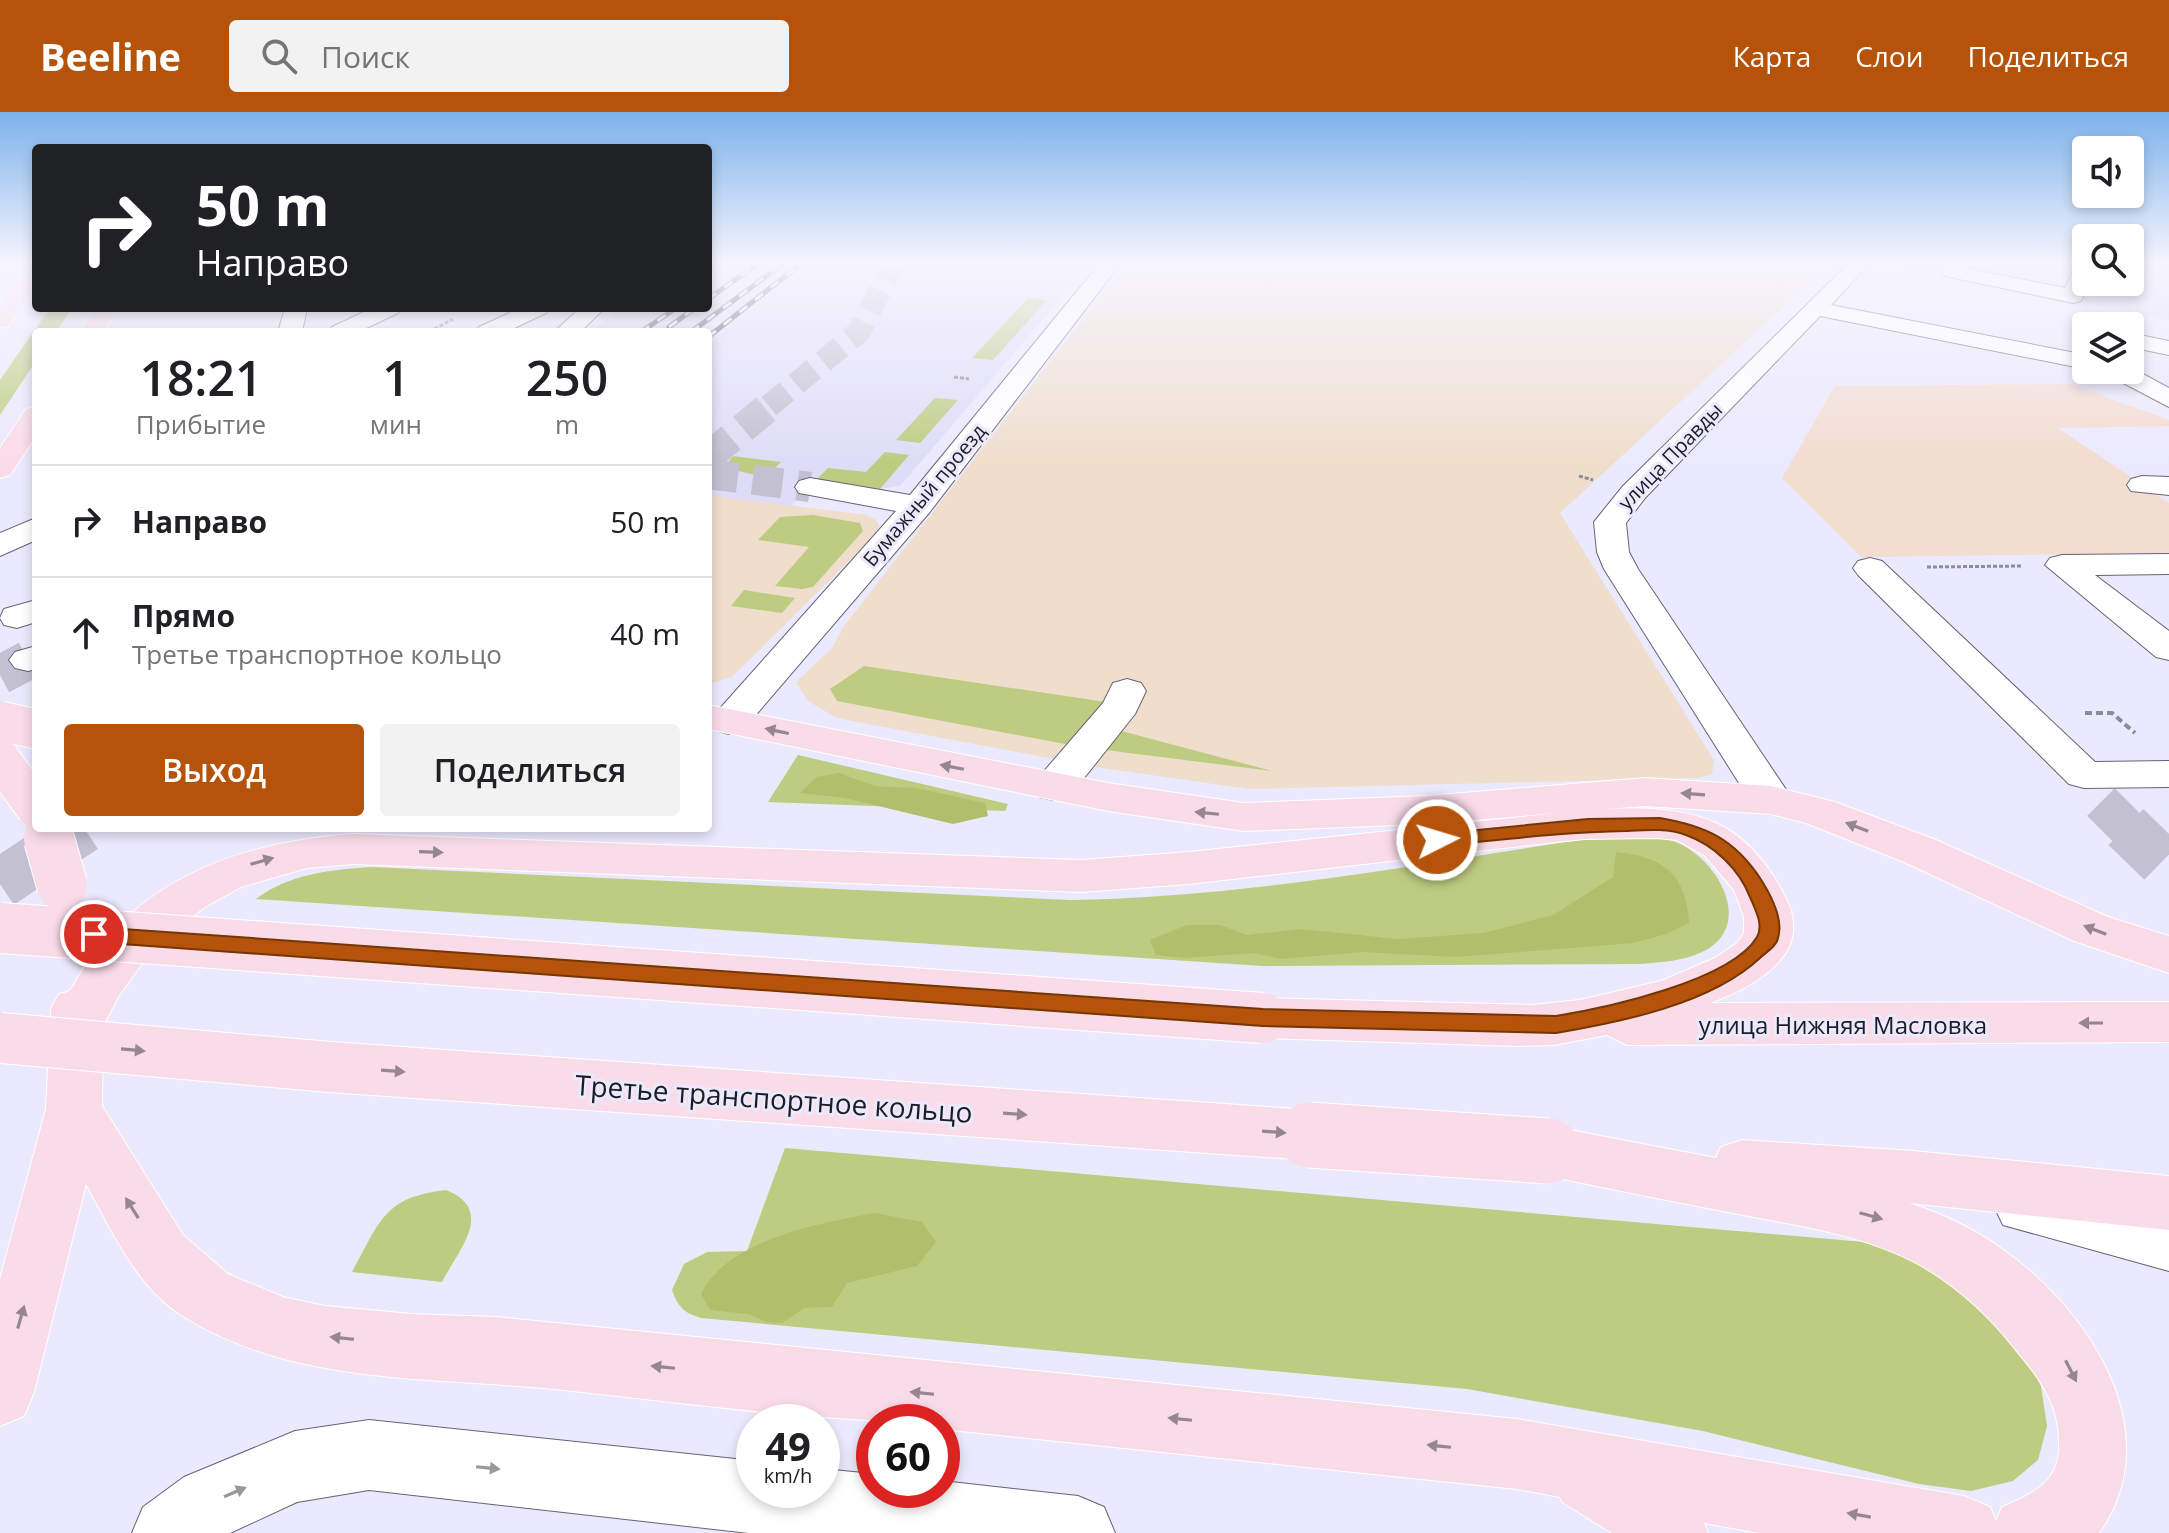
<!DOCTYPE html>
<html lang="ru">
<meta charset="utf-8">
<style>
:root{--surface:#fff;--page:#f2f2f2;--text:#202124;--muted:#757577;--line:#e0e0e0;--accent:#b45309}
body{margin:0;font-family:"Open Sans",sans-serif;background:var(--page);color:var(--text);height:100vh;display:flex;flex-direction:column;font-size:30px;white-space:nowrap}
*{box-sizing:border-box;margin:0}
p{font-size:26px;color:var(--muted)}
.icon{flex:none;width:44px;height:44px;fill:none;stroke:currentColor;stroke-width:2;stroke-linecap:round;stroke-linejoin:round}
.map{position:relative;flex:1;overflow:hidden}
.drawer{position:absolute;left:32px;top:216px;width:680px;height:504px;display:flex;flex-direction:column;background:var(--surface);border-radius:8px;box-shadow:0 4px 12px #0003}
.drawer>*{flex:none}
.banner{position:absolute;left:32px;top:32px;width:680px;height:168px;border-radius:8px;box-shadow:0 4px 12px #0003;background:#202124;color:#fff;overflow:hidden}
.buttons{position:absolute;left:2072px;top:24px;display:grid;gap:16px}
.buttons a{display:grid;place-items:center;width:72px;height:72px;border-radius:8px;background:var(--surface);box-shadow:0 4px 12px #0003;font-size:40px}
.speed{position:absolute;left:736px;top:1292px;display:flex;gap:16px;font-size:40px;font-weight:700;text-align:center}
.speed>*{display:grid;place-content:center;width:104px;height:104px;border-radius:50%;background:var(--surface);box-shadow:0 4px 12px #0003;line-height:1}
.speed small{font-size:20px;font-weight:400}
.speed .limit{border:12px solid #d22;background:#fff;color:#111}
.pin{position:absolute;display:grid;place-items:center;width:68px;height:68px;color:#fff;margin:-34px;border:4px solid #fff;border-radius:50%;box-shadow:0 2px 8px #0007}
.me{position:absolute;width:88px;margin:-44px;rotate:85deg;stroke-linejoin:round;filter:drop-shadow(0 0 6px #0008)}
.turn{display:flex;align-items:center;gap:28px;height:168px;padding:0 32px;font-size:36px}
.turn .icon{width:104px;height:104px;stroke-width:2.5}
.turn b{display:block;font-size:56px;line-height:68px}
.eta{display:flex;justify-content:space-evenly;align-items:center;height:136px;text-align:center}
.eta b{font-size:48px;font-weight:600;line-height:56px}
.button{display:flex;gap:16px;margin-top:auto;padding:16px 32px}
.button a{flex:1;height:92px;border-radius:8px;background:var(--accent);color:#fff;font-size:32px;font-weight:600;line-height:92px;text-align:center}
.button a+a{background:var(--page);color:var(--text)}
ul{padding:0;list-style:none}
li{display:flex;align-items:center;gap:24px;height:112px;padding:0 32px;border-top:2px solid var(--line)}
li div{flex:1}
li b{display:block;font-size:30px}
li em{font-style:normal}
header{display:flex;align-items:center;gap:48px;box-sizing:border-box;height:112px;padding:0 40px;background:var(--accent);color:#fff}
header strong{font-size:38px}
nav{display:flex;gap:44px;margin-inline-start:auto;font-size:28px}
.search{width:560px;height:72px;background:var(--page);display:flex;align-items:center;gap:20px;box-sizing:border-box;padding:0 28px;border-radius:8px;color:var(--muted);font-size:30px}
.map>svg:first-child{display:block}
.commercial{fill:#f0decd}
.built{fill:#dfdcf7}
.education{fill:#f3dcd0}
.green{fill:#becc81}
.forest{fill:#b1bf6c}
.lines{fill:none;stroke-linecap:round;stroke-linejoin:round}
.minor-tunnel-far3{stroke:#c2c0d1;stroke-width:23;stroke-dasharray:23 12;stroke-linecap:butt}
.minor-tunnel-far2{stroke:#c2c0d1;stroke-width:30;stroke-dasharray:30 15;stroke-linecap:butt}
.minor-tunnel-far1{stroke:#c2c0d1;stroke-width:39;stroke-dasharray:39 19;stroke-linecap:butt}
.minor-tunnel{stroke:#c2c0d1;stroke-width:50;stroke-dasharray:50 25;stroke-linecap:butt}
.major-tunnel{stroke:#c2c0d1;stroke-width:50;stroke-dasharray:50 25;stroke-linecap:butt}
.minor-casing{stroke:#666375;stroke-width:2}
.major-casing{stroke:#fff;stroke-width:2}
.path-far1{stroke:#8c8b99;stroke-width:3;stroke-dasharray:4 2;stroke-linecap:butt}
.path{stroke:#8c8b99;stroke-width:4;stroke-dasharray:7 4;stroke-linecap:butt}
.minor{fill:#fff;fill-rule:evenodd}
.major{fill:#fadce9;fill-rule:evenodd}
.rail-casing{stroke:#464650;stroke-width:5}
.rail{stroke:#ebe9fd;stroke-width:3;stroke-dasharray:10;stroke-linecap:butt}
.major-bridge-far2-casing{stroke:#fff;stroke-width:41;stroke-linecap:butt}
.major-bridge-far1-casing{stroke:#fff;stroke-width:52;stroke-linecap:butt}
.major-bridge-casing{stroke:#fff;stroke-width:67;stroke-linecap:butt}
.major-bridge-far2{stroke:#fadce9;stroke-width:39}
.major-bridge-far1{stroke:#fadce9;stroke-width:50}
.major-bridge{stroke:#fadce9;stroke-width:65}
.oneway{fill:#968690}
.oneway2{fill:#99999c}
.route{fill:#b45309;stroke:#753606;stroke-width:2}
.labels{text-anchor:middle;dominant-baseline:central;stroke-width:6;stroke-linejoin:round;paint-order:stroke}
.far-street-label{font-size:20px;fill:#1c1c23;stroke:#ebe9fd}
.street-label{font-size:24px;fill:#1c1c23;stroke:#ebe9fd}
.near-street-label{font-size:28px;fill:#1c1c23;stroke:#ebe9fd}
</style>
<header>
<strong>Beeline</strong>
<div class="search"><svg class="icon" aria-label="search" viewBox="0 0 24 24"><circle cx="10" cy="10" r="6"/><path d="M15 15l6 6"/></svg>Поиск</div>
<nav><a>Карта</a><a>Слои</a><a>Поделиться</a></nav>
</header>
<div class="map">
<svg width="2169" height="1421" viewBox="0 0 2169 1421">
<rect width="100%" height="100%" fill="#ebe9fd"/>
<g class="commercial">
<polygon points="1127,151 1831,151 1560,401 1714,648 1712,662 1699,666 1249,677 1102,656 852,609 835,605 808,589 796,570 832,536 844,514"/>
<polygon points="708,383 867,403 877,409 879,414 875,423 732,565 708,572"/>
</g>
<g class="built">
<polygon points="708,151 1091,151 900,374 880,377 814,370 791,394 708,383 708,220 591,220 618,196 708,196"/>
<polygon points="1895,151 2086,151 2086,170 2130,170 2130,151 2169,151 2169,208"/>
</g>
<polygon class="education" points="2071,272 2169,308 2169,314 2058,316 2169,391 2169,441 1861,445 1782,366 1835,274"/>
<g class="green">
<polygon points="1028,186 1047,188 993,248 972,246"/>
<polygon points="50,196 72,196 56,220 36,220 36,249 0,303 0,268"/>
<polygon points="935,286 958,288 920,331 896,328"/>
<polygon points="885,340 909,343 880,377 814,370 828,356 866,360"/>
<polygon points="733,344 781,350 765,365 729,357 729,349"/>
<polygon points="813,403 860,411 863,419 813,475 802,477 775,474 809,435 758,428 780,405"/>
<polygon points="744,478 795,486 782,501 731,494"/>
<polygon points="864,554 1106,590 1070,633 837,589 830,577"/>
<polygon points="1114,617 1272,659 1097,637"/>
<polygon points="798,643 1008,692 1005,699 768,690"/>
<path d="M1604,724c24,1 51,-3 74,7 40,17 78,83 24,109 -19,9 -40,10 -61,12l-379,2 -1006,-67c34,-26 76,-29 116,-32l698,33c180,-3 357,-37 534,-64z"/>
<path d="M785,1036l1079,94 34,9 66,37 59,61 18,37 6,40 -9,34 -25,21 -42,10 -52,-7 -216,-53 -236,-42 -766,-71c-17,-5 -23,-11 -29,-28l12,-26 23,-12 40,-1z"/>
<path d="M446,1078c50,20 13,59 -4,92l-90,-10c28,-50 31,-75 94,-82z"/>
</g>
<g class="forest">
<polygon points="839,661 875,674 916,676 985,691 988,704 953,712 845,686 800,681 817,665"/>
<path d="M1616,740c46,4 71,22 73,71l-23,11 -32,9 -178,14 -95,-5 -79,7 -29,-6 -69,5 -28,-3 -6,-15 37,-15h33l27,10 54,-6 96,10 87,-6 69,-18 60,-38z"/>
<path d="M875,1101l47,9 14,20 -19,24 -70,17 -15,24 -28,1 -22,15 -16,-1 -18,-8 -38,-4 -9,-16c26,-55 120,-71 174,-81z"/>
</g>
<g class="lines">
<polyline class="minor-tunnel-far3" points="769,294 859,220 894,151"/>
<g class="minor-tunnel-far2">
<polyline points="708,345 772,292"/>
<polyline points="708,362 810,375"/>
</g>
<g class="minor-tunnel-far1">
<polyline points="0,563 28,548"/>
<polyline points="2101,690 2128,717"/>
</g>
<polyline class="minor-tunnel" points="2126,715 2169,757"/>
<polyline class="major-tunnel" points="0,772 84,716"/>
<g class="minor-casing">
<g id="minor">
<polygon points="1100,151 1121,151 929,401 743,618 729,622 715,618 709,610 715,602 896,399 799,381 795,375 799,369 810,366 910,383"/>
<polygon points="1849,151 1870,151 1831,193 2086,243 2086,257 1820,204 1645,386 1626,411 1629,440 1638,457 1793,688 1786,698 1771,702 1756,698 1604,457 1597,440 1594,410 1623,374"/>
<polygon points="1947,151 1967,151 1964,156 2065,176 2075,156 2086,155 2086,170 2089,170 2081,189 2073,191 1945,164 1942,160"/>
<polygon points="285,196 307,196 302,220 278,220"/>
<polygon points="372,196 401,196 398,201 358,220 328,220 332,215"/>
<polygon points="520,196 549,196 546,201 506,220 475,220 479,215"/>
<polygon points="580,196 605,196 580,220 554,220"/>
<polygon points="2130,221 2169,229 2169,243 2130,235"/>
<polygon points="2130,255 2169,276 2169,295 2108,263 2104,258 2130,258"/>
<polygon points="2142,364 2169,365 2169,383 2131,379 2127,373 2131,367"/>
<polygon points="36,406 36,428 0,444 0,421"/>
<polygon points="2169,442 2169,462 2095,463 2169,519 2169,548 2156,545 2045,453 2050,446 2062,443"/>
<polygon points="1870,446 1882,449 2095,650 2169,649 2169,675 2084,676 2069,672 1858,463 1853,456 1858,449"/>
<polygon points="36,488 36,510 17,516 4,513 0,506 4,497"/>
<polygon points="36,534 36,557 28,559 15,556 9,548 15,540"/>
<polygon points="1127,567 1141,571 1146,579 1135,602 1069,685 1054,688 1039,685 1033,675 1039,665 1103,591 1113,571"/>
<polygon points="2024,1067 2169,1103 2169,1159 2003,1113 1994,1094 2003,1075"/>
<polygon points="369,1308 754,1349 754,1378 822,1378 822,1357 874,1362 874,1378 942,1378 942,1369 1078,1384 1104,1395 1115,1421 749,1421 369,1378 297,1390 230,1421 132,1421 143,1395 184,1365 295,1319"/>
</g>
</g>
<g class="major-casing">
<g id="major">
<polygon points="36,154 36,175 8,214 0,216 0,193 29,156"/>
<polygon points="96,196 118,196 103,220 79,220"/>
<polygon points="36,295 36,324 10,363 0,366 0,336 26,297"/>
<path d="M708,593l400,78 136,20 181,-7 220,-18 126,8 64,16 101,38 172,77 61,19v37l-95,-32 -170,-79 -98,-39 -35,-9 -126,-8 -39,3c37,-2 76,-1 110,14 24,11 44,32 58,54 8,14 18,29 19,45 5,43 -51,69 -83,81l459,-1v40l-542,3 -20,-10 -53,10 -37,1 -254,-8 -18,-6 -8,-14 8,-14 18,-6 269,7 48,-5 81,-19 54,-23 22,-15 7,-10v-16l-10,-27 -29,-34 -28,-16 -21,-2 -72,1 -395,45 -108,8 -728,-28 -46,4 -66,19 -36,20 -33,25 -29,30 -25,35 -15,29 -1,80 81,129 45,39 55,23 42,9 87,8 84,3 1021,102 447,77 26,11 6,14 6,-14c45,-19 64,-32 55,-85 -5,-28 -24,-52 -42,-73 -24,-31 -52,-57 -85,-78 -58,-36 -131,-45 -197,-58 -62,-12 -123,-24 -185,-37l-20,-7 -9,-18 9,-18 20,-7 168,32 5,-11 21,-7 171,11 256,25v54l-260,-27c34,11 68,27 97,49 85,61 163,182 93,281h-340l-55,-10 4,10h-96l-50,-31 -2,-5 -43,-8 -575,-60v-7c-127,0 -253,-19 -379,-32 -128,-14 -263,-3 -377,-72 -49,-29 -73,-86 -100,-134l-52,208 -10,24 -24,10v-147l46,-170 5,-101 8,-14c4,-1 8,-1 11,-4 4,-3 7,-12 10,-16 8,-13 19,-28 29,-39 65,-70 152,-94 244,-101l728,26 108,-8 369,-39 -133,11 -181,7 -136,-20 -400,-82z"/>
</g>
</g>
<g class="path-far1">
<polyline points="429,220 453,207"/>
<polyline points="954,265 969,267"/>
<polyline points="1579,364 1593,368"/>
<polyline points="1927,455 2021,454"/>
</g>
<polyline class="path" points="2085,601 2112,601 2135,621"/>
<use href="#minor" class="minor"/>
<use href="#major" class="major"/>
<g class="rail-casing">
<g id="rail">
<polyline points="708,187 759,151"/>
<polyline points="669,215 695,196"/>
<polyline points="641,220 676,196"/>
<polyline points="691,220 784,151"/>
<polyline points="708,225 802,151"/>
</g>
</g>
<use href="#rail" class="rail"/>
<g class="major-bridge-far2-casing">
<g id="major-bridge-far2">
<polyline points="0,609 36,617"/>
<polyline points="0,647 36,696"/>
</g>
</g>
<g class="major-bridge-far1-casing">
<g id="major-bridge-far1">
<polyline points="49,727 62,773"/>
<polyline points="0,816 1263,906"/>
<polyline points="0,926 330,955 1338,1025"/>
</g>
</g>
<g class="major-bridge-casing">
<polyline id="major-bridge" points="1309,1023 1548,1039"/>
</g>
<use href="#major-bridge-far2" class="major-bridge-far2"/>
<use href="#major-bridge-far1" class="major-bridge-far1"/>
<use href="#major-bridge" class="major-bridge"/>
</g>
<defs><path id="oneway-solid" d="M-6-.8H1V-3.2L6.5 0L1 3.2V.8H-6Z" transform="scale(2)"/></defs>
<g class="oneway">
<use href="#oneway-solid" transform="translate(777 619) rotate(-168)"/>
<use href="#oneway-solid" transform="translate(952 655) rotate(-169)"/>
<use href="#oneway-solid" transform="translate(1693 682) rotate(-176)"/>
<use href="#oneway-solid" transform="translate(1207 701) rotate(-174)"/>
<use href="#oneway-solid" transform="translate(1857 715) rotate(-159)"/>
<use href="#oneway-solid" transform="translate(431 740) rotate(2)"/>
<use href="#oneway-solid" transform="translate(262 749) rotate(-16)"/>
<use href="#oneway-solid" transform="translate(2095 818) rotate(-159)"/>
<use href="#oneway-solid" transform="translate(2091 911) rotate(180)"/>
<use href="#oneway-solid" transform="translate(133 938) rotate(5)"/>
<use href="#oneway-solid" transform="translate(393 959) rotate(4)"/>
<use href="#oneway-solid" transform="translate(1015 1002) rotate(4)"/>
<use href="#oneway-solid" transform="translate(1274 1020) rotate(4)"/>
<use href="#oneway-solid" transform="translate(132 1096) rotate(-122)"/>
<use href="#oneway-solid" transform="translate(1871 1104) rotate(16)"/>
<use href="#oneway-solid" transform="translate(21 1205) rotate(-74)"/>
<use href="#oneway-solid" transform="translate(342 1226) rotate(-174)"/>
<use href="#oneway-solid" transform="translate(663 1255) rotate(-174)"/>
<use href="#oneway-solid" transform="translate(2071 1259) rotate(63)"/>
<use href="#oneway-solid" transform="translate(922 1281) rotate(-174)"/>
<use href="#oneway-solid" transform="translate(1180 1307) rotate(-174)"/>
<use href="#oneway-solid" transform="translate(1439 1334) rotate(-174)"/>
<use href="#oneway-solid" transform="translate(1859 1403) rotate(-170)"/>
</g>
<g class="oneway2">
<use href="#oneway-solid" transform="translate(488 1356) rotate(6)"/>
<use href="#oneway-solid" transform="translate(235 1380) rotate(-23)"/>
</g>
<linearGradient id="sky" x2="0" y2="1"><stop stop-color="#7cb2eb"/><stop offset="0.43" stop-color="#f6f5fe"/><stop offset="1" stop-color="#f6f5fe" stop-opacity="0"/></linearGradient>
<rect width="2169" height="350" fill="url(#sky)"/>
<path class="route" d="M1660,706c46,8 74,21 100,60 11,17 25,44 17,63 -3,7 -12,12 -17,17 -49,46 -139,64 -204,75l-293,-7 -1169,-84 -7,-2 -3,-6 3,-5 7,-2 1169,82 293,7c49,-8 175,-35 201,-79 7,-12 -2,-28 -7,-40 -11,-28 -36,-52 -64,-62 -18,-7 -41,-5 -60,-4 -63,1 -126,9 -189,15l-9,-6 9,-6 151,-15z"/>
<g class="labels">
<g class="far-street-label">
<text transform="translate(1670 344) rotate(-46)">улица Правды</text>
<text transform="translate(924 383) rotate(-50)">Бумажный проезд</text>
</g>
<g class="street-label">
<text x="1843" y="912">улица Нижняя Масловка</text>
</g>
<g class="near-street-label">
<text transform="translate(774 986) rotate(4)">Третье транспортное кольцо</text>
</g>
</g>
</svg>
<div class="buttons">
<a><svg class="icon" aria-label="sound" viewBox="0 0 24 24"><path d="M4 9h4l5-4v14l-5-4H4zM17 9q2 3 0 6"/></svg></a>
<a><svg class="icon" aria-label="search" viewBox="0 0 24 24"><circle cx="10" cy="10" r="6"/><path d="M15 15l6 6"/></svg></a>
<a><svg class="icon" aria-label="layers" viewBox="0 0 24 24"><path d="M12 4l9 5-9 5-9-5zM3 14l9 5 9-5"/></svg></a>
</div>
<div class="speed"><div>49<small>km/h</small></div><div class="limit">60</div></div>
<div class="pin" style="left:94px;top:822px;background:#d93025"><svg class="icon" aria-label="arrive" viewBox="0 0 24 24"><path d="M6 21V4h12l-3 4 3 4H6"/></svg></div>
<svg class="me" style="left:1437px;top:728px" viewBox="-20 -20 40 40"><circle r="17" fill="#b45309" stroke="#fff" stroke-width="3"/><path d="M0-11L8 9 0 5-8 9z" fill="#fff"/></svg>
<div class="banner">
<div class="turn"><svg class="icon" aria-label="right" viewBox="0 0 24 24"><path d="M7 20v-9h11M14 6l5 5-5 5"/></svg><div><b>50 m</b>Направо</div></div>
</div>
<section class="drawer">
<div class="eta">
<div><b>18:21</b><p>Прибытие</p></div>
<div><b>1</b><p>мин</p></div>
<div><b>250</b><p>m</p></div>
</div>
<ul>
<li><svg class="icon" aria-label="right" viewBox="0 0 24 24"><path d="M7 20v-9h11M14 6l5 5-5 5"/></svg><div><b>Направо</b></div><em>50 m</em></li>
<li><svg class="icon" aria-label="ahead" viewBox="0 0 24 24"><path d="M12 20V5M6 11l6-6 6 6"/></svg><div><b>Прямо</b><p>Третье транспортное кольцо</p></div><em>40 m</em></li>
</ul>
<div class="button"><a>Выход</a><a>Поделиться</a></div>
</section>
</div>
